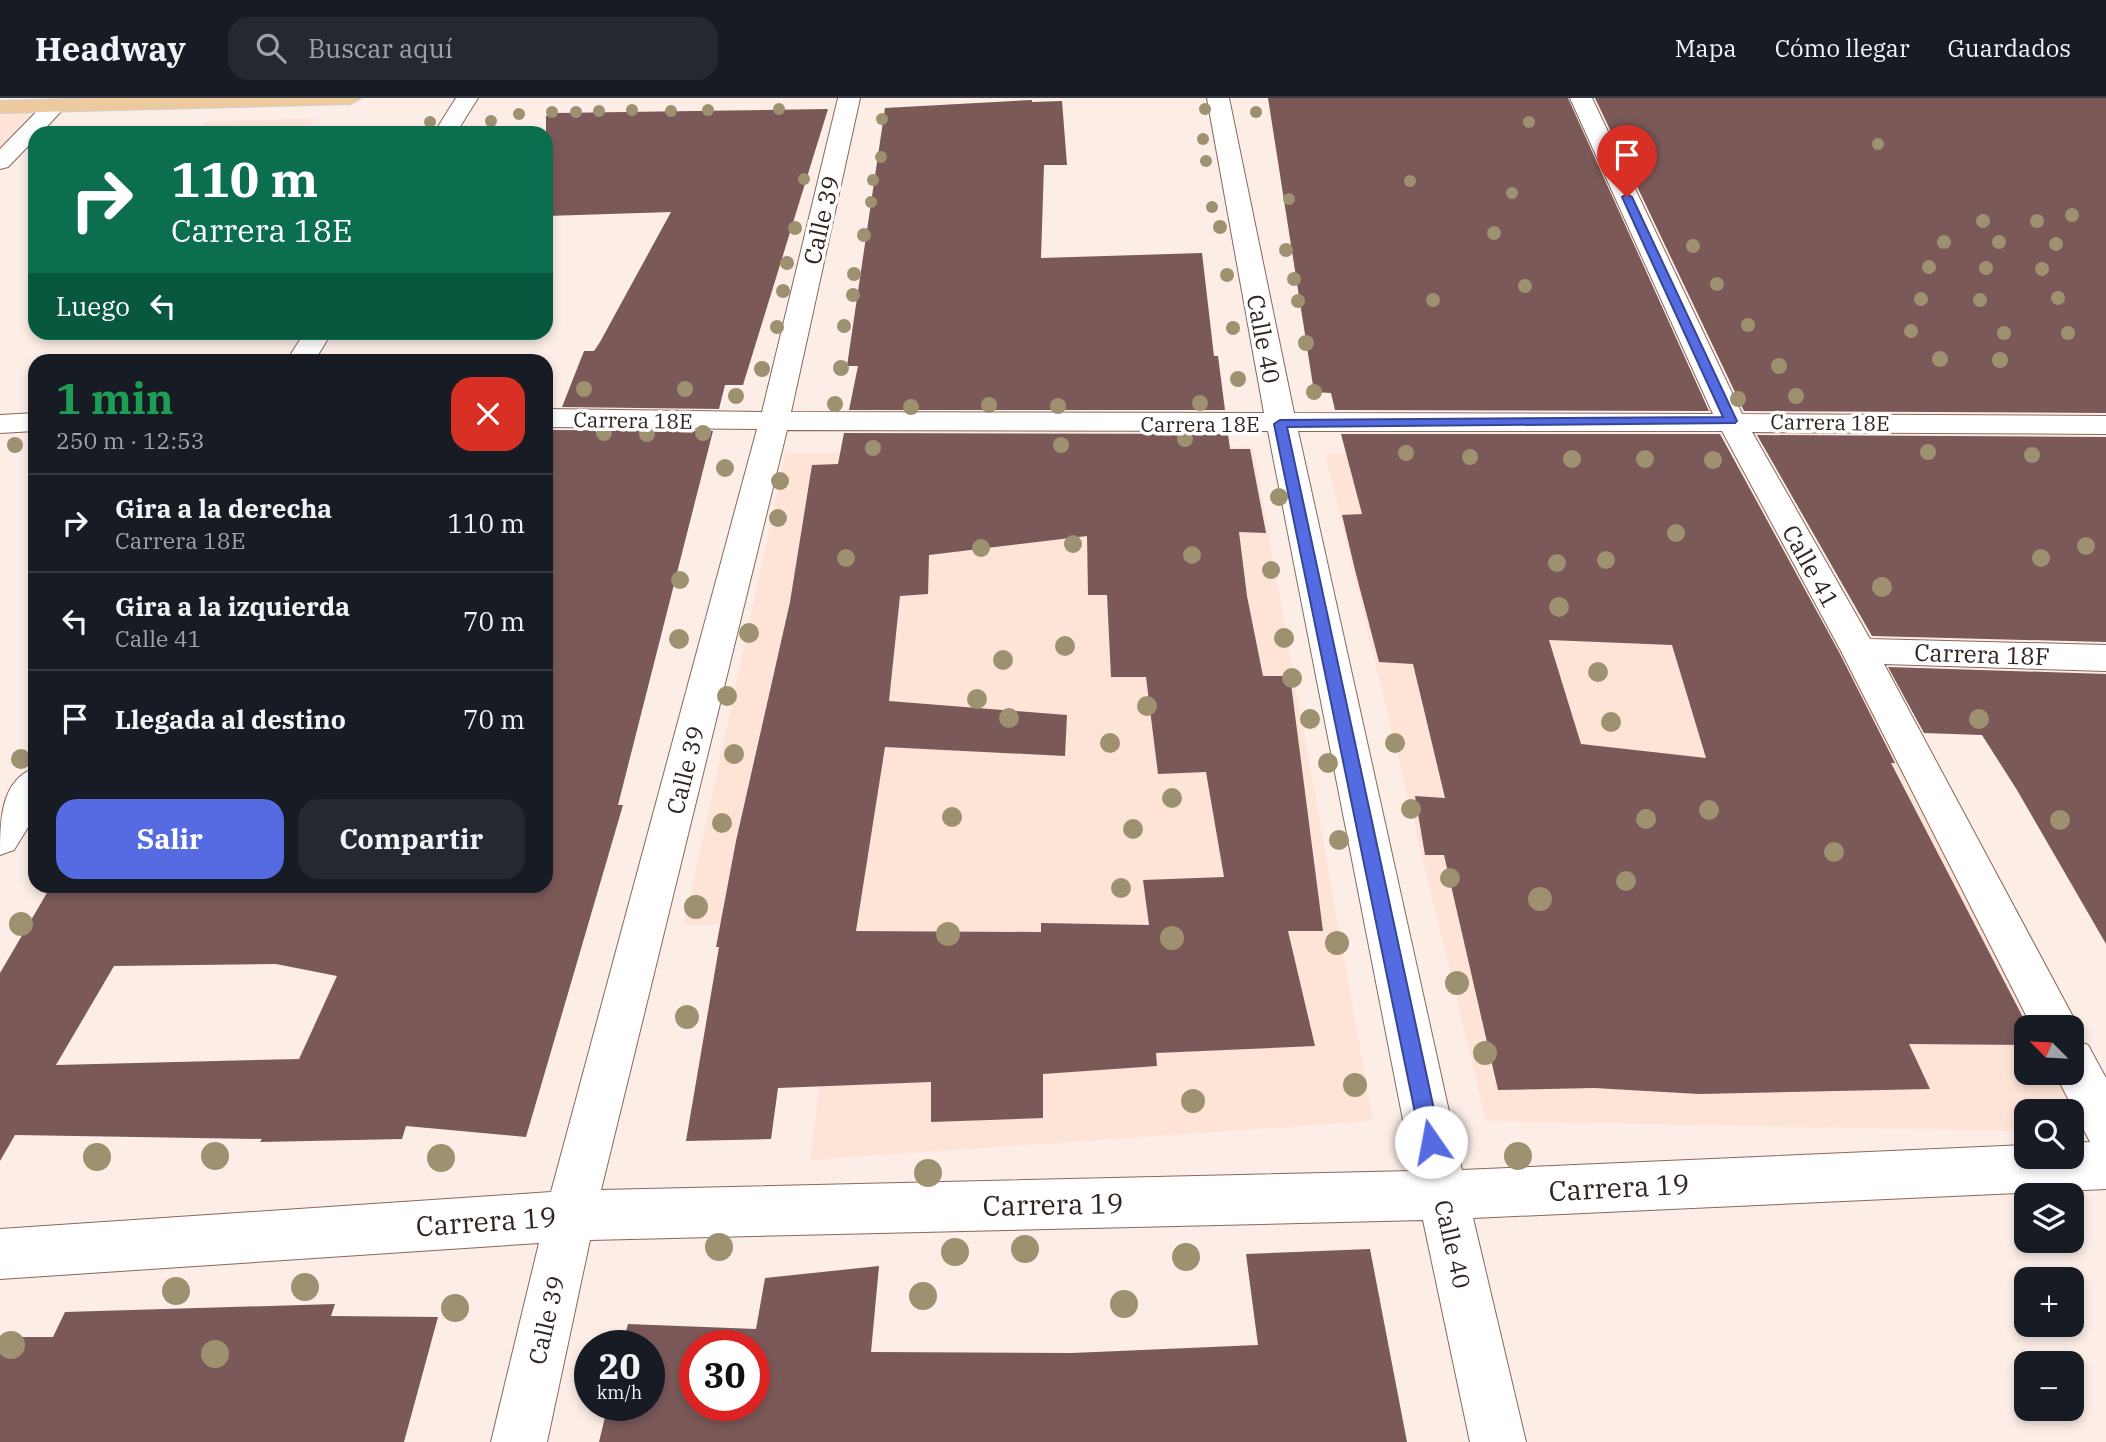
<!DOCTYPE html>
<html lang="es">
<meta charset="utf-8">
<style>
:root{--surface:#171b24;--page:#242831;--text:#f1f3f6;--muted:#9ea1a6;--line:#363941;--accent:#546be1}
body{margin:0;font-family:"IBM Plex Serif",serif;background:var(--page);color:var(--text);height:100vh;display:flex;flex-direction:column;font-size:26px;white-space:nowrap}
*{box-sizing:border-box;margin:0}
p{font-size:23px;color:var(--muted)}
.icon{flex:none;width:38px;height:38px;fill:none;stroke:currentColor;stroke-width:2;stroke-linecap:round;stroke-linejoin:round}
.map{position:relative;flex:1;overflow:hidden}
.side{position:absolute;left:28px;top:256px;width:525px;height:539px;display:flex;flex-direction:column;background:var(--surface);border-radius:21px;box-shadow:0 4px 10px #0003}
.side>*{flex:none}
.top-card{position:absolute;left:28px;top:28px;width:525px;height:214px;border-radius:21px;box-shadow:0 4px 10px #0003;background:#0b6e4f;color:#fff;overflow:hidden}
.needle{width:46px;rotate:294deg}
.buttons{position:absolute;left:2014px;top:917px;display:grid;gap:14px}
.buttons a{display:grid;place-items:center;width:70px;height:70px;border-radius:14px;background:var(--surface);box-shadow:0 4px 10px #0003;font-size:35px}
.speed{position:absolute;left:574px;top:1232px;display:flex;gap:14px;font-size:35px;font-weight:700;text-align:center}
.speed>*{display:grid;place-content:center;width:91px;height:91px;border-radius:50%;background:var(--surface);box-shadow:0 4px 10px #0003;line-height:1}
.speed small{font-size:18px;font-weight:400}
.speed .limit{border:10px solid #d22;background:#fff;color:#111}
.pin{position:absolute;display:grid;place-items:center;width:60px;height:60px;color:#fff;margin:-72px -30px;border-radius:50% 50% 50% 0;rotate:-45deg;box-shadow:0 0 7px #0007}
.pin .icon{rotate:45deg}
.me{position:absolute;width:77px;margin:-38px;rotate:348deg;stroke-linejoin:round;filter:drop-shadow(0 0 5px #0008)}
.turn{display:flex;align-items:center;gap:24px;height:147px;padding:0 28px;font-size:32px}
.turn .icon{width:91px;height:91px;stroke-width:2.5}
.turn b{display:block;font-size:49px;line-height:60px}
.then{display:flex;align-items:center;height:66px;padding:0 28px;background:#0003;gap:14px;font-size:26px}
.round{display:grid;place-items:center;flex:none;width:74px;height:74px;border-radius:21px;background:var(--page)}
.headline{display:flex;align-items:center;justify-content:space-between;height:119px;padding:0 28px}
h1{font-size:42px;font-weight:800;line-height:52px;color:#1e9e55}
.primary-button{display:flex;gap:14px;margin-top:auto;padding:14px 28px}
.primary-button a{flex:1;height:80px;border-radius:21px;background:var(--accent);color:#fff;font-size:28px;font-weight:800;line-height:80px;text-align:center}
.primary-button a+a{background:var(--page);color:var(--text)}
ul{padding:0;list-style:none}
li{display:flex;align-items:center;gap:21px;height:98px;padding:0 28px;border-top:2px solid var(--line)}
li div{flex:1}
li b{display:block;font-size:26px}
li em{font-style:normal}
header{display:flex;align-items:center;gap:42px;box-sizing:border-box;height:98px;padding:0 35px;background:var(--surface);border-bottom:2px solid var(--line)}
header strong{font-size:33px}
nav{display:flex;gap:38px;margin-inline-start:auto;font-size:24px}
.search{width:490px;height:63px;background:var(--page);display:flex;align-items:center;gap:18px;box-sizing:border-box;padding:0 24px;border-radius:21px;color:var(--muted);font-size:26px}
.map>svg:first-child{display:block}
.built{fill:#fee3d7}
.building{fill:#7b5959;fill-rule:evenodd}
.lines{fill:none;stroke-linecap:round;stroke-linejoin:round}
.street-casing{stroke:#88685b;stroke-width:2}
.primary-casing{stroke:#d2cfce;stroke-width:2}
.street{fill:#fff;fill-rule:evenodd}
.primary{fill:#edca9e;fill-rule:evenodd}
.tree{fill:#9e9170}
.route{fill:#546be1;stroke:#374692;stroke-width:2}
.labels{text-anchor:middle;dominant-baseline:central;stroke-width:7;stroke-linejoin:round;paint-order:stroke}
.far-street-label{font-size:21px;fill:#32251f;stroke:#fefefe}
.street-label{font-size:24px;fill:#32251f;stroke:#fefefe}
.near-street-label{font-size:28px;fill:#32251f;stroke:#fefefe}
</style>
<header>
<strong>Headway</strong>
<div class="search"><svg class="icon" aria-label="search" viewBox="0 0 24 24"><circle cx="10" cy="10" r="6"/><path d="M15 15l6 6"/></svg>Buscar aquí</div>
<nav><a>Mapa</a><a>Cómo llegar</a><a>Guardados</a></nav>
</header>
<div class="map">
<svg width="2106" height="1344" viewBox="0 0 2106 1344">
<rect width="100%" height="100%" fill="#fcede7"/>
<g class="built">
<polygon points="42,14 0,55 0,15"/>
<polygon points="315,21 305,35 197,35 207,23"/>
<polygon points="1253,349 1373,1023 810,1062 840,823 684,827 786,355"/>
<polygon points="1325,356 1733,359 2045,929 2026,929 2026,975 2070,975 2102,1034 2072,1033 2072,1013 2026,1013 2026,1033 1486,1023"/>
</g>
<g class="building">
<polygon points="1268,0 1568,0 1709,313 1335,312 1331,295 1314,294"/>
<polygon points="1595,0 2106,0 2106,315 1744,313"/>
<polygon points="1032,2 1032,4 1062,3 1067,67 1044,67 1041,160 1202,155 1214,258 1218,258 1225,312 849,312 858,268 847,268 885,10"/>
<polygon points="828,11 743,287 725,287 719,311 562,309 584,253 594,253 600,244 671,114 546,118 546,18 556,15"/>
<path d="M552,332l161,1 -95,374h5l-97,332 -120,-11 -4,13 -142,3 2,-3 -247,-4 -15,26v-188l51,-87h495v-440zM276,866l61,12 -38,83 -243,6 58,-99z"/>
<path d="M844,335l384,1 2,15h20l16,84 -27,-1 8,64 16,80h27l33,255h-35l27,115 -159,7 1,13 -114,8v44l-112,4v-40l-153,6 -7,51 -85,2 33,-194h-3l20,-106 54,-239 22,-137 26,-1zM1087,438l1,59h19l4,82h35l12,97 48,-2 18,105 -81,3 6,45 -108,-2v9l-185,-1 29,-184 180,9 2,-41 -178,-14 11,-105 28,-2 1,-39z"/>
<path d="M1341,336h379l119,218 56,111h-4l137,264 -2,18 -117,-1 21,45 -231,5 -105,-6 -96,2 -54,-235h-19l-10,-59 30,2 -32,-134 -34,-2 -24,-92 -13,-55 20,-1zM1549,542l123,5 34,113 -125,-14z"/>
<polygon points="1757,337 2106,339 2106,544 1872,538"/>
<polygon points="1888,569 2106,576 2106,846 2017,692 1982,637 1924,635"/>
<path d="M1370,1151l37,193h-808l9,-37h41v-59h-27l6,-22 128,5 9,-51 114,-12 -8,86 201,1 186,-8 -12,-91zM695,1248h59v59h-59z"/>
<polygon points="335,1206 331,1218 438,1219 404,1344 0,1344 0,1239 53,1239 65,1214"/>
</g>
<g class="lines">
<g class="street-casing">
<g id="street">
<polygon points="456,0 478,0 456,35 434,35"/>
<path d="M838,0h22l-69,314 473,1 -57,-315h22l65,315 419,1 -143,-316h22l150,316 364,2v18l-354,-2 118,207 236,6v26l-222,-7 187,349 7,14 -6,12 16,6 18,33v111l-633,29 53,224h-56l-47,-222 -833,20 -43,202h-56l48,-199 -539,36v-50l551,-37 206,-763 -211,-2v-18l216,3zM787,332l481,1 145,740 -812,19zM1298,333h424l119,220 191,376h40v46h-17l35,69 -18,1v14h-46v-12l-564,25z"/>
<polygon points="55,2 66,8 41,35 35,35 35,41 8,69 0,71 0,51 47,3"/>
<polygon points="305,234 332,234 315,262 287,262"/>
<polygon points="35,315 35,333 0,335 0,317"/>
<path d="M35,670v48l-21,34 -14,5c0,-33 0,-75 35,-87z"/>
</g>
</g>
<g class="primary-casing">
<polygon id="primary" points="101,0 361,0 350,6 0,15 0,3"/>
</g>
<use href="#street" class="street"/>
<use href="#primary" class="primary"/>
</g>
<g class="tree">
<circle cx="779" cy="11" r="6"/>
<circle cx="1205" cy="11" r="6"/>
<circle cx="632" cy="12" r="6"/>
<circle cx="708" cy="12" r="6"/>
<circle cx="599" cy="13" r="6"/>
<circle cx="671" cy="13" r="6"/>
<circle cx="552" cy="14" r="6"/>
<circle cx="576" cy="14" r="6"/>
<circle cx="1256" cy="14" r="6"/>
<circle cx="519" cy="16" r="6"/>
<circle cx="882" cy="21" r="6"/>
<circle cx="491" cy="23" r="6"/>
<circle cx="430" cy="24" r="6"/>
<circle cx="1529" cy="24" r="6"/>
<circle cx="1203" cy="41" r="6"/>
<circle cx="1878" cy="46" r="6"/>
<circle cx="881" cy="59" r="6"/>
<circle cx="1206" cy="63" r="6"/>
<circle cx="804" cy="81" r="6"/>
<circle cx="873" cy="82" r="6"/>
<circle cx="1410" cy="83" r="6"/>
<circle cx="1512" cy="95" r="6"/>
<circle cx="1289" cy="101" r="6"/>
<circle cx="871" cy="104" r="6"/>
<circle cx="1212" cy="109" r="6"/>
<circle cx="2072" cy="117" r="7"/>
<circle cx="1983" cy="123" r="7"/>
<circle cx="2037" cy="123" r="7"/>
<circle cx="1220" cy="129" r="7"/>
<circle cx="795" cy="130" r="7"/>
<circle cx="1494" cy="135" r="7"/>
<circle cx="864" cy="137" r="7"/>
<circle cx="1944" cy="144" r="7"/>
<circle cx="1999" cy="144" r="7"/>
<circle cx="2056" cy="146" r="7"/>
<circle cx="1693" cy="148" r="7"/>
<circle cx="1286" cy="152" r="7"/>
<circle cx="787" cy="165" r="7"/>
<circle cx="1929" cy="169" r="7"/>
<circle cx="1986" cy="170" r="7"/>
<circle cx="2042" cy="171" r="7"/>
<circle cx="854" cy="176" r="7"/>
<circle cx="1227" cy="177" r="7"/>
<circle cx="1294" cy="181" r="7"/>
<circle cx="1717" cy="186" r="7"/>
<circle cx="1525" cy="188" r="7"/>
<circle cx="783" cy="193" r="7"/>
<circle cx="853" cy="197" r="7"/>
<circle cx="2058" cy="200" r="7"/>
<circle cx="1921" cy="201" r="7"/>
<circle cx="1433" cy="202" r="7"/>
<circle cx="1980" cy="202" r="7"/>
<circle cx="1298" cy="203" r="7"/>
<circle cx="1748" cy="227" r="7"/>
<circle cx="844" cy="228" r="7"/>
<circle cx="777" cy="229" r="7"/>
<circle cx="1233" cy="230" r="7"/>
<circle cx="1911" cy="233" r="7"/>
<circle cx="2004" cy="235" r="7"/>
<circle cx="2068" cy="235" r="7"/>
<circle cx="1306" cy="245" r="8"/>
<circle cx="1940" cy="261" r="8"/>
<circle cx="2000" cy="262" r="8"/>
<circle cx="1779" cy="268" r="8"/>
<circle cx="841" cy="270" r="8"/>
<circle cx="762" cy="271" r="8"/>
<circle cx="1238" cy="281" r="8"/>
<circle cx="584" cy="291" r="8"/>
<circle cx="685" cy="291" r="8"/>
<circle cx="1314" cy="294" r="8"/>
<circle cx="736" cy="298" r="8"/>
<circle cx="1796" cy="298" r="8"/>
<circle cx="1738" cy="301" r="8"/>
<circle cx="1200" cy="305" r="8"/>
<circle cx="835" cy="306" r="8"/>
<circle cx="989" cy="307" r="8"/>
<circle cx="1058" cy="308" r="8"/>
<circle cx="911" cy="309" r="8"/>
<circle cx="604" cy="335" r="8"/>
<circle cx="703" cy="335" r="8"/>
<circle cx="647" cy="336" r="8"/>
<circle cx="1185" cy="341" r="8"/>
<circle cx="15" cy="347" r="8"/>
<circle cx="1061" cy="347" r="8"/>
<circle cx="873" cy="350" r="8"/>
<circle cx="1928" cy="354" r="8"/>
<circle cx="1406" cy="355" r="8"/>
<circle cx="2032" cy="357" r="8"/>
<circle cx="1470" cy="359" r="8"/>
<circle cx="1572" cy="361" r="9"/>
<circle cx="1645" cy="361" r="9"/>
<circle cx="1713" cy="362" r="9"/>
<circle cx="725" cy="370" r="9"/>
<circle cx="780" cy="383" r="9"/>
<circle cx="1279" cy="399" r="9"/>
<circle cx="778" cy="420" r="9"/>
<circle cx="1676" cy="435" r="9"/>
<circle cx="1073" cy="446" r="9"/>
<circle cx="2086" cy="448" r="9"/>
<circle cx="981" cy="450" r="9"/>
<circle cx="1192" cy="457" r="9"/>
<circle cx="846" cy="460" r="9"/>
<circle cx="2041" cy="460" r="9"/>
<circle cx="1606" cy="462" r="9"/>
<circle cx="1557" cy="465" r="9"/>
<circle cx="1271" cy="472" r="9"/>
<circle cx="680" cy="482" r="9"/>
<circle cx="1882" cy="489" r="10"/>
<circle cx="1559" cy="509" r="10"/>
<circle cx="749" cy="535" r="10"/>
<circle cx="1284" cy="540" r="10"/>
<circle cx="679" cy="541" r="10"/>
<circle cx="1065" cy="548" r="10"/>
<circle cx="1003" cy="562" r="10"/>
<circle cx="1598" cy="574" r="10"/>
<circle cx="1292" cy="580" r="10"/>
<circle cx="727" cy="598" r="10"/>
<circle cx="977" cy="601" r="10"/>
<circle cx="1147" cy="608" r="10"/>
<circle cx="1009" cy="620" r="10"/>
<circle cx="1310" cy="621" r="10"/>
<circle cx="1979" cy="621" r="10"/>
<circle cx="1611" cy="624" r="10"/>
<circle cx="1110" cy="645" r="10"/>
<circle cx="1395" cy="645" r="10"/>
<circle cx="734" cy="656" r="10"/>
<circle cx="21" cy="661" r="10"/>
<circle cx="1328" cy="665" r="10"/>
<circle cx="1172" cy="700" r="10"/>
<circle cx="1411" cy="711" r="10"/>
<circle cx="1709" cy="712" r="10"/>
<circle cx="952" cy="719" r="10"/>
<circle cx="1646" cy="721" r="10"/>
<circle cx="2060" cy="722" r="10"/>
<circle cx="722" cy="725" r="10"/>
<circle cx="1133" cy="731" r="10"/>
<circle cx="1339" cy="742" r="10"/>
<circle cx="1834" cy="754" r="10"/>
<circle cx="1450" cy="780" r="10"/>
<circle cx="1626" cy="783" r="10"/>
<circle cx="1121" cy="790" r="10"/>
<circle cx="1540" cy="801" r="12"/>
<circle cx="696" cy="809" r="12"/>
<circle cx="21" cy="826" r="12"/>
<circle cx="948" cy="836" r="12"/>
<circle cx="1172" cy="840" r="12"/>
<circle cx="1337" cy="845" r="12"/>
<circle cx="1457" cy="885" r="12"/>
<circle cx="687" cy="919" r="12"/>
<circle cx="1485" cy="955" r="12"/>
<circle cx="1355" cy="987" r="12"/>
<circle cx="1193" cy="1003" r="12"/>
<circle cx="215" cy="1058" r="14"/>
<circle cx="1518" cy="1058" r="14"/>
<circle cx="97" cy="1059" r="14"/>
<circle cx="441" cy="1060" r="14"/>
<circle cx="928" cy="1075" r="14"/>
<circle cx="719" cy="1149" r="14"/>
<circle cx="1025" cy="1151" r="14"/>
<circle cx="955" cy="1154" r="14"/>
<circle cx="1186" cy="1159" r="14"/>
<circle cx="305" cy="1189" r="14"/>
<circle cx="176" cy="1193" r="14"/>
<circle cx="923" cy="1198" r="14"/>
<circle cx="1124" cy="1206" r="14"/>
<circle cx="455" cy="1210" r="14"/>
<circle cx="11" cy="1247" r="14"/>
<circle cx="215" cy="1256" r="14"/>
</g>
<polygon class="route" points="1627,96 1632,99 1737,323 1735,325 1287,329 1441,1044 1438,1051 1431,1054 1424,1051 1421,1044 1274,326 1280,322 1723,319 1622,99"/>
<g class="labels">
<g class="far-street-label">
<text transform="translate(633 322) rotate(1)">Carrera 18E</text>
<text transform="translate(1830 324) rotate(1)">Carrera 18E</text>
<text x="1200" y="326">Carrera 18E</text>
</g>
<g class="street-label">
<text transform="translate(821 122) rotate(-77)">Calle 39</text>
<text transform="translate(1264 241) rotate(79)">Calle 40</text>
<text transform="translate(1811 468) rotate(61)">Calle 41</text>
<text transform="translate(1982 556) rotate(2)">Carrera 18F</text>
<text transform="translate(685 672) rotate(-76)">Calle 39</text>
<text transform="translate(1453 1146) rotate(77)">Calle 40</text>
<text transform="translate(546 1222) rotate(-77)">Calle 39</text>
</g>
<g class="near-street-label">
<text transform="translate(1619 1089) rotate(-3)">Carrera 19</text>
<text transform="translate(1053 1106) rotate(-1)">Carrera 19</text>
<text transform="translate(486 1123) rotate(-4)">Carrera 19</text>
</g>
</g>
</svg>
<div class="buttons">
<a><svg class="needle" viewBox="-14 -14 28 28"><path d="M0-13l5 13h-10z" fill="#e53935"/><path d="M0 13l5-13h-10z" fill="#9ea1a6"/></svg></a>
<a><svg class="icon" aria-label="search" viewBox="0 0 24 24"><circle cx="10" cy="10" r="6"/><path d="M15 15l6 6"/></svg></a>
<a><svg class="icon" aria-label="layers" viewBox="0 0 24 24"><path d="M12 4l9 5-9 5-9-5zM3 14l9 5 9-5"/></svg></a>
<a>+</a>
<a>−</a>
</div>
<div class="speed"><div>20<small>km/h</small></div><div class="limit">30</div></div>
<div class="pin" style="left:1627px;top:99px;background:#d93025"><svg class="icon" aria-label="arrive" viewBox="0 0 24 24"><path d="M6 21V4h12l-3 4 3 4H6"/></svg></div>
<svg class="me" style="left:1431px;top:1044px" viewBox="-20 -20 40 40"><circle r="19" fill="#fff"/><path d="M0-13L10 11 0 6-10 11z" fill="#546be1"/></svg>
<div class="top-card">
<div class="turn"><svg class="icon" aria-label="right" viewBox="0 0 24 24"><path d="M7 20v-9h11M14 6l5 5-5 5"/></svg><div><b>110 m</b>Carrera 18E</div></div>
<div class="then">Luego<svg class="icon" aria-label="left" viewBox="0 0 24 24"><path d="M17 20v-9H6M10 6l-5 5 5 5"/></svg></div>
</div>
<section class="side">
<div class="headline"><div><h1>1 min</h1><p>250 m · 12:53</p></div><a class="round" style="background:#d93025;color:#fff"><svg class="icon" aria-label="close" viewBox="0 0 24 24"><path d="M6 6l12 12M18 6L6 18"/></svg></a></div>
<ul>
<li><svg class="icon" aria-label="right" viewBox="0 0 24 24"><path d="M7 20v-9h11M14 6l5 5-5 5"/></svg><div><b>Gira a la derecha</b><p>Carrera 18E</p></div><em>110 m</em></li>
<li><svg class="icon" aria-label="left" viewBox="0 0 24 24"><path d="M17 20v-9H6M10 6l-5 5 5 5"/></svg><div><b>Gira a la izquierda</b><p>Calle 41</p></div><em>70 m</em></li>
<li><svg class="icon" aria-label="arrive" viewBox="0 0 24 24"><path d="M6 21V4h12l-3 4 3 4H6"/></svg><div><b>Llegada al destino</b></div><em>70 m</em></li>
</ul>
<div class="primary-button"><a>Salir</a><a>Compartir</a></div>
</section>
</div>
